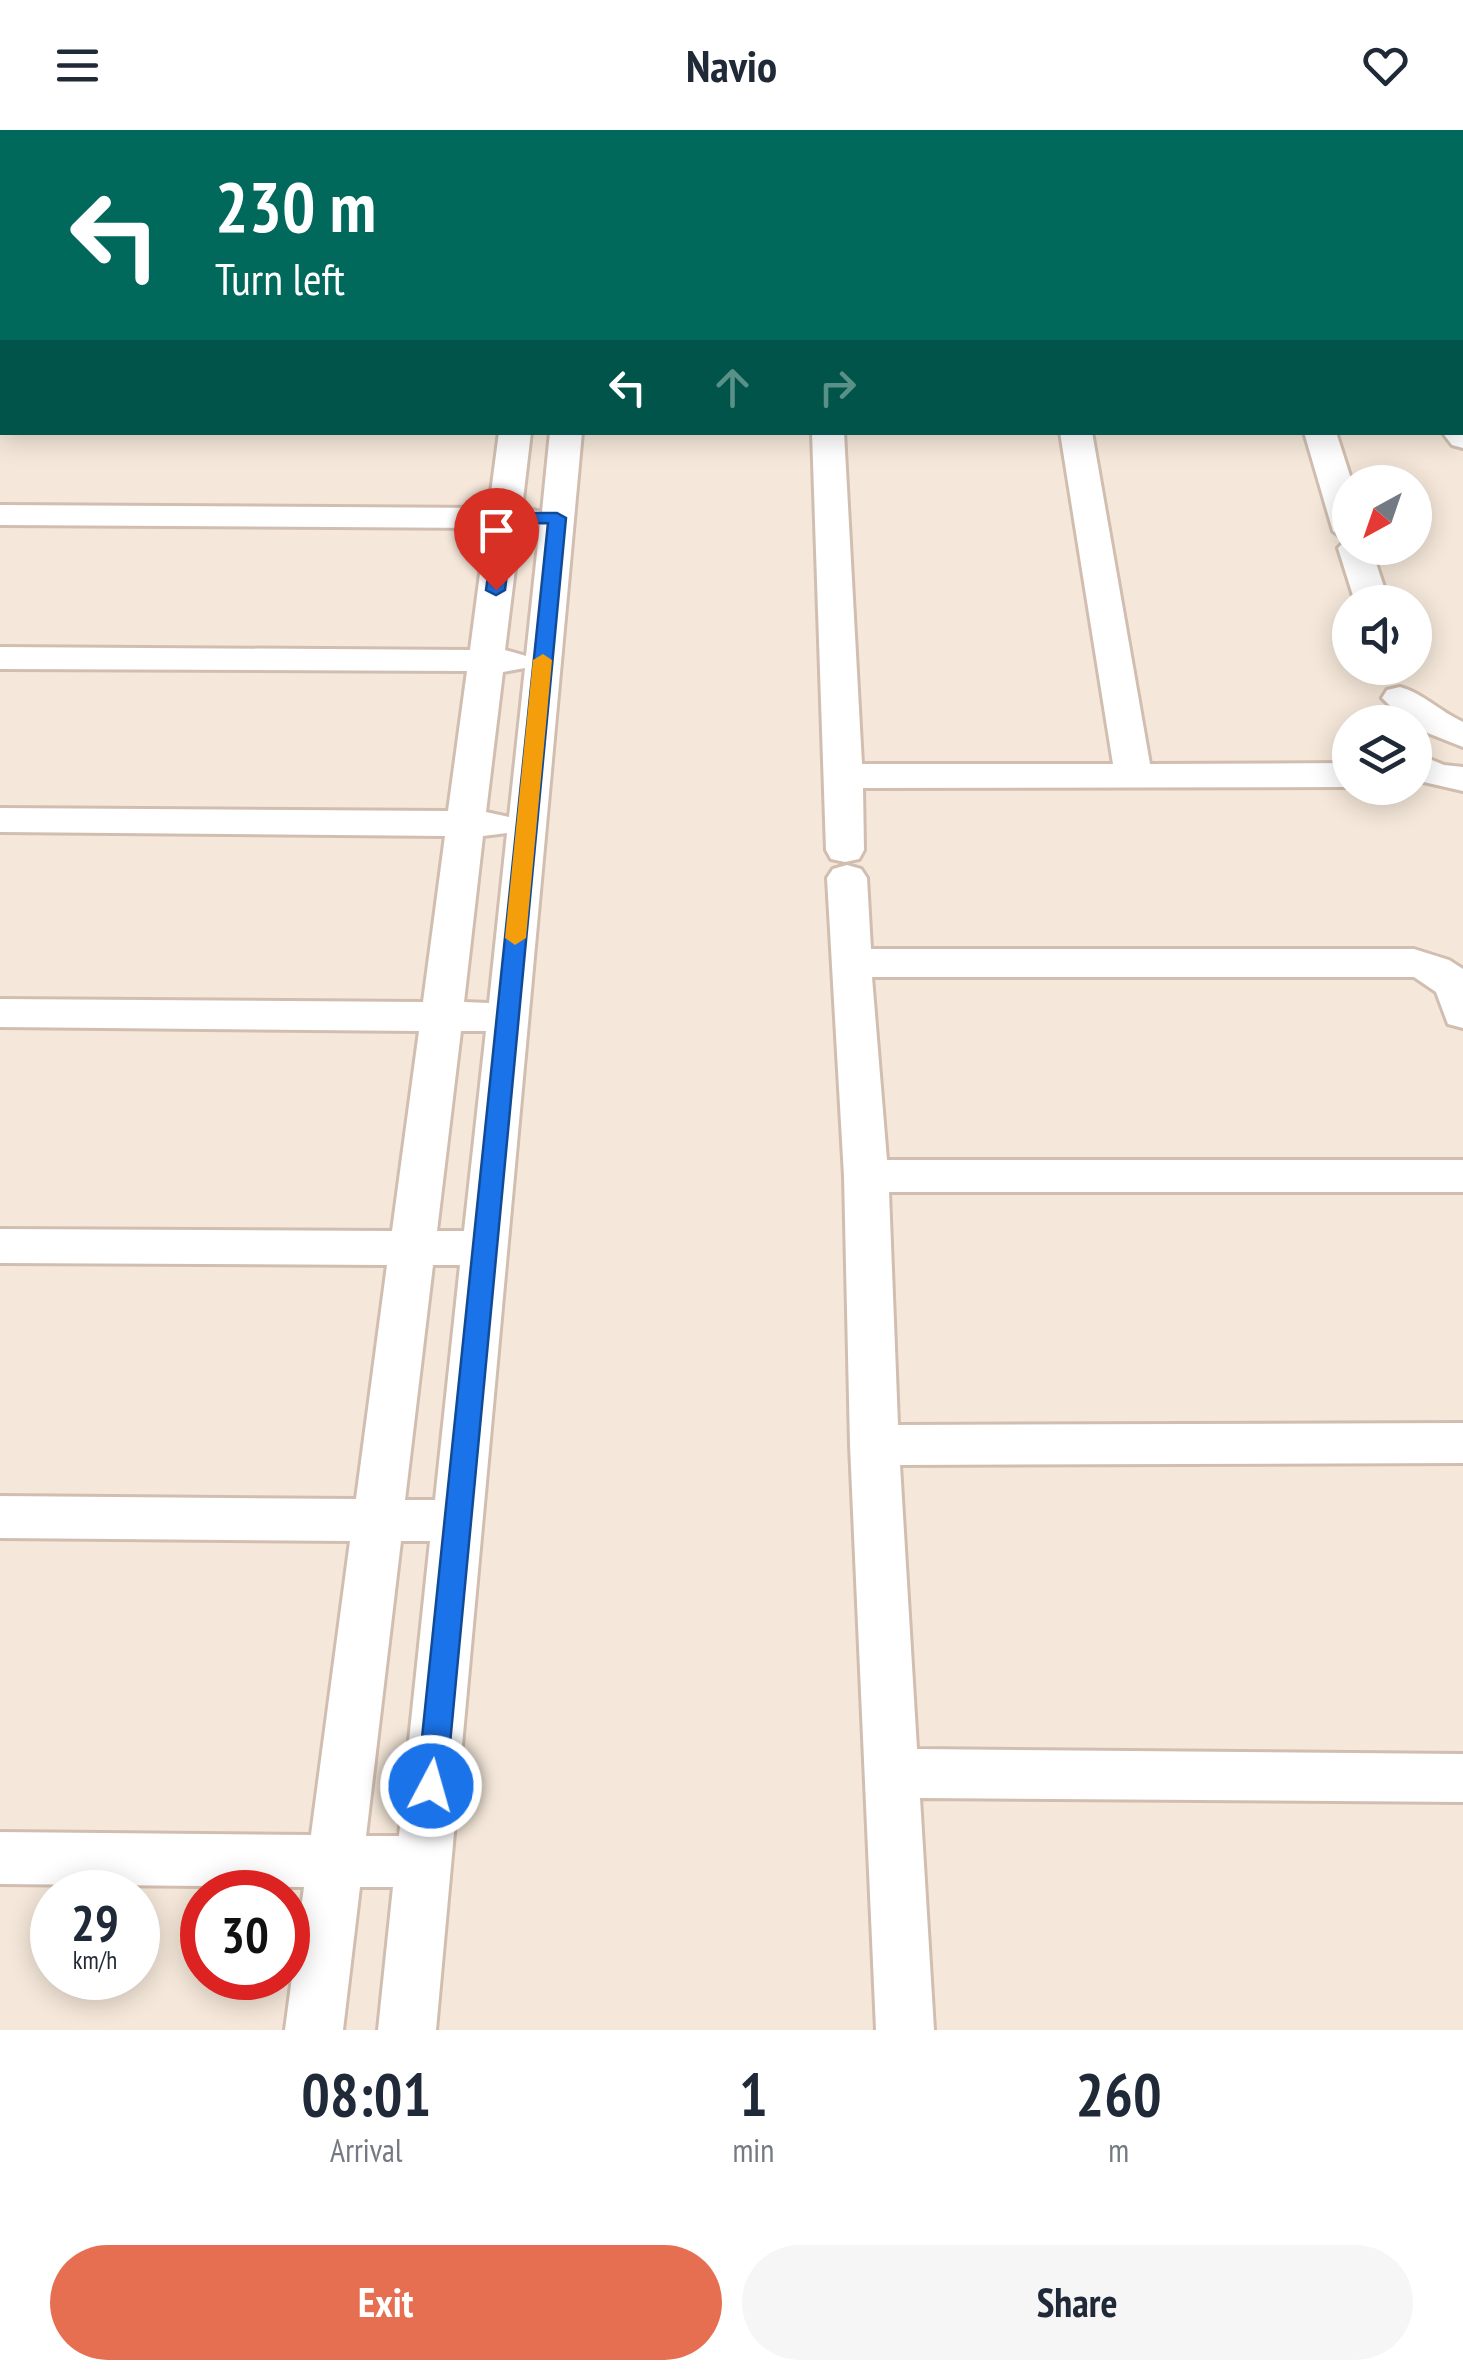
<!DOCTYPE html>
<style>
:root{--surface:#fff;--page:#f6f6f7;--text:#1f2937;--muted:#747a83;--accent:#e76f51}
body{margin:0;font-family:"PT Sans Narrow",sans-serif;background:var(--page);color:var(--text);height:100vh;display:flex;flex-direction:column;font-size:38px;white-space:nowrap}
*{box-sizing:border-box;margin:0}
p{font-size:32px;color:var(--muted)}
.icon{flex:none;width:55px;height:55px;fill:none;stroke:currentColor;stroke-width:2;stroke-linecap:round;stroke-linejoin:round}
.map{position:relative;height:1900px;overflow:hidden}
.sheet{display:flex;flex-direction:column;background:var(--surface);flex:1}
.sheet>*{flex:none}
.banner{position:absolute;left:0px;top:0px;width:1465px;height:305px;box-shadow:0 5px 25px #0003;background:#00695c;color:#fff;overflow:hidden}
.needle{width:65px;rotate:220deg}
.tools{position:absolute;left:1332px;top:335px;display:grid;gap:20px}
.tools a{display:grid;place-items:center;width:100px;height:100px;border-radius:50%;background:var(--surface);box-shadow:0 5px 25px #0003;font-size:50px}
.speed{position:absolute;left:30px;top:1740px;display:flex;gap:20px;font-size:50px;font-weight:700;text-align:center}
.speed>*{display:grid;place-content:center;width:130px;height:130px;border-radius:50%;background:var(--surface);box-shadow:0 5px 25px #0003;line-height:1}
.speed small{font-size:25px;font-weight:400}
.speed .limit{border:15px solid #d22;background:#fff;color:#111}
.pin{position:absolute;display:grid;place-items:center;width:85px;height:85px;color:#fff;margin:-102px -42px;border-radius:50% 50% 50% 0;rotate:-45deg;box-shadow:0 0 10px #0007}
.pin .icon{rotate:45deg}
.me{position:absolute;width:110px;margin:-55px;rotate:6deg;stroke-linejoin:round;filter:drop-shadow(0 0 8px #0008)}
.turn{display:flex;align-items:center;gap:35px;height:210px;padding:0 50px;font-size:45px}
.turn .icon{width:130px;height:130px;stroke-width:2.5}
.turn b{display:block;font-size:70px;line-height:85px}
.lanes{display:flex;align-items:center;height:95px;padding:0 50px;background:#0003;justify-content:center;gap:50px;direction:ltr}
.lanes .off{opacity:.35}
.eta{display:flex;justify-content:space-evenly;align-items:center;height:170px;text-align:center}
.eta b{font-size:60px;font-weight:700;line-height:70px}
.button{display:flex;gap:20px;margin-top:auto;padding:20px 50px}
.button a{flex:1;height:115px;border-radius:60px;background:var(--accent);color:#fff;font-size:40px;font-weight:700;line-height:115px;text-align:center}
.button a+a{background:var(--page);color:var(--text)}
header{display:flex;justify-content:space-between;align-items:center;height:130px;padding:0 50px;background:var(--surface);font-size:45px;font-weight:700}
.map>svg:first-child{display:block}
.residential{fill:#f5e8da;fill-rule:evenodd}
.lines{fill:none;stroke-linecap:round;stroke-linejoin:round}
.minor-casing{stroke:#d1beb0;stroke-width:6}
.minor{fill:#fff;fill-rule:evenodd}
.route{fill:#1a73e8;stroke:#114b97;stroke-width:2.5}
.slow{fill:#f59e0b}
</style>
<header><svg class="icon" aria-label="menu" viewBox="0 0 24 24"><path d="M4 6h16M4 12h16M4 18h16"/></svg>Navio<svg class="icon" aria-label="heart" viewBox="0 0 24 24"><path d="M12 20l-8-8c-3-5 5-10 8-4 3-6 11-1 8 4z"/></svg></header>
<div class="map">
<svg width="1463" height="1900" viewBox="0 0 1463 1900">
<rect width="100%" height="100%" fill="#fdf6ec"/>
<path class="residential" d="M0,0h1463v1900h-1463zM2,2h1460v300h-1460zM1350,352h65v66h-65zM1350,472h65v66h-65zM1350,592h65v66h-65zM52,1762h86v86h-86zM202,1762h86v86h-86z"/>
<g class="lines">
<g class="minor-casing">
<g id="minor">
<rect x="540" y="0" width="26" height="2"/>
<rect x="804" y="0" width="26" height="2"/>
<rect x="1008" y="0" width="26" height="2"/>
<rect x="1217" y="0" width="26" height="2"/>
<polygon points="1363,0 1390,0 1391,2 1364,2"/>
<rect x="1462" y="55" width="1" height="17"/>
<rect x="1462" y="136" width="1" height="18"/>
<rect x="0" y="144" width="2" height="18"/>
<rect x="0" y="252" width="2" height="18"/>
<polygon points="1462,294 1463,294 1463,318 1452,315 1442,302 1462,302"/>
<path d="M499,302h32l-9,76 20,4 8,-80h32l-146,1598h-58l15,-143h-33l-17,143h-58l19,-143 -304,-3v-52l311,3 39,-294 -350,-3v-42l356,3 31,-234 -387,-2v-34l392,2 27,-200 -419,-4v-28l423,3 22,-166 -445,-4v-24l448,3 19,-140 -467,-2v-22l470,3 16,-122 -486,-3v-20l489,3zM540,395l-14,131 -21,-6 15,-122zM525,538l-16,149 -23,-5 17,-140zM507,703l-18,170 -25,-1 19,-166zM461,901h25l-22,200h-27zM433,1135h27l-25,235h-30zM401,1411h29l-31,295h-33z"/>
<polygon points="812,302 844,302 862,634 1113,634 1060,302 1092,302 1150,634 1350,633 1350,657 863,658 864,720 859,729 845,732 831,729 826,720"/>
<polygon points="1304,302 1336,302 1352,352 1350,418 1371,418 1389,472 1355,472 1338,418 1346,410 1333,401"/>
<path d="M1400,557c22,6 41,25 63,35v25l-48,-19v-6h-8l-25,-24 5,-8z"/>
<polygon points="1415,623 1444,635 1463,637 1463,661 1415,650"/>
<polygon points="847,735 861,739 867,748 871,819 1414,819 1449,830 1463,839 1463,898 1448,894 1436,862 1414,847 872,847 887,1030 1463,1030 1463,1062 889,1062 898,1295 1463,1293 1463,1333 900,1335 917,1619 1463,1624 1463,1672 920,1668 934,1900 876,1900 850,1315 844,1046 827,748 833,739"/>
</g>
</g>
<use href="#minor" class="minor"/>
</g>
<polygon class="route" points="504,383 557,383 566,388 446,1656 442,1665 431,1669 421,1665 417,1656 548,393 513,394 505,460 496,465 486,460 496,388"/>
<polygon class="slow" points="543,524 552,530 526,808 515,815 505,808 533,530"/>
</svg>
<div class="tools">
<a><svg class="needle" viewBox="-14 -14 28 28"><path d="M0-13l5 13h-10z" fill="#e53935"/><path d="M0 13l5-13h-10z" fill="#747a83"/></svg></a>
<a><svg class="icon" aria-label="sound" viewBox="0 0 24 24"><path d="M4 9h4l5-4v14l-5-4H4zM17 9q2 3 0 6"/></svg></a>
<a><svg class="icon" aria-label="layers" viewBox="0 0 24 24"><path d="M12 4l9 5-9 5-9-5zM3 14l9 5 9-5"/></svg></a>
</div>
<div class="speed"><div>29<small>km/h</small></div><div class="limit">30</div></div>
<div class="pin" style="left:496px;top:460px;background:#d93025"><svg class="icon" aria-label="arrive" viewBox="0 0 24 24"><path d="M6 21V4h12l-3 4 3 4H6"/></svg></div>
<svg class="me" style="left:431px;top:1656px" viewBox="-20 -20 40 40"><circle r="17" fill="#1a73e8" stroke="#fff" stroke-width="3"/><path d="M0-11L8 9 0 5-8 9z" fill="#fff"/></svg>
<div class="banner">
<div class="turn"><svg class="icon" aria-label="left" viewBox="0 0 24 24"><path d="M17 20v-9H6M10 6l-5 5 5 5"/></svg><div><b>230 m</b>Turn left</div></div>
<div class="lanes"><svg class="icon" aria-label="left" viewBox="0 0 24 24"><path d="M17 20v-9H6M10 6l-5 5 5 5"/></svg><svg class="icon off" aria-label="ahead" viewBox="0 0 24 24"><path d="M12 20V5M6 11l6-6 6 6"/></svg><svg class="icon off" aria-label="right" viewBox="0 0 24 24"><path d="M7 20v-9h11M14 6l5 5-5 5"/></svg></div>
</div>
</div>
<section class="sheet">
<div class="eta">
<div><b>08:01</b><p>Arrival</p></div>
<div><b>1</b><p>min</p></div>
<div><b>260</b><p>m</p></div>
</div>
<div class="button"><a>Exit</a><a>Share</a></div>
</section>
